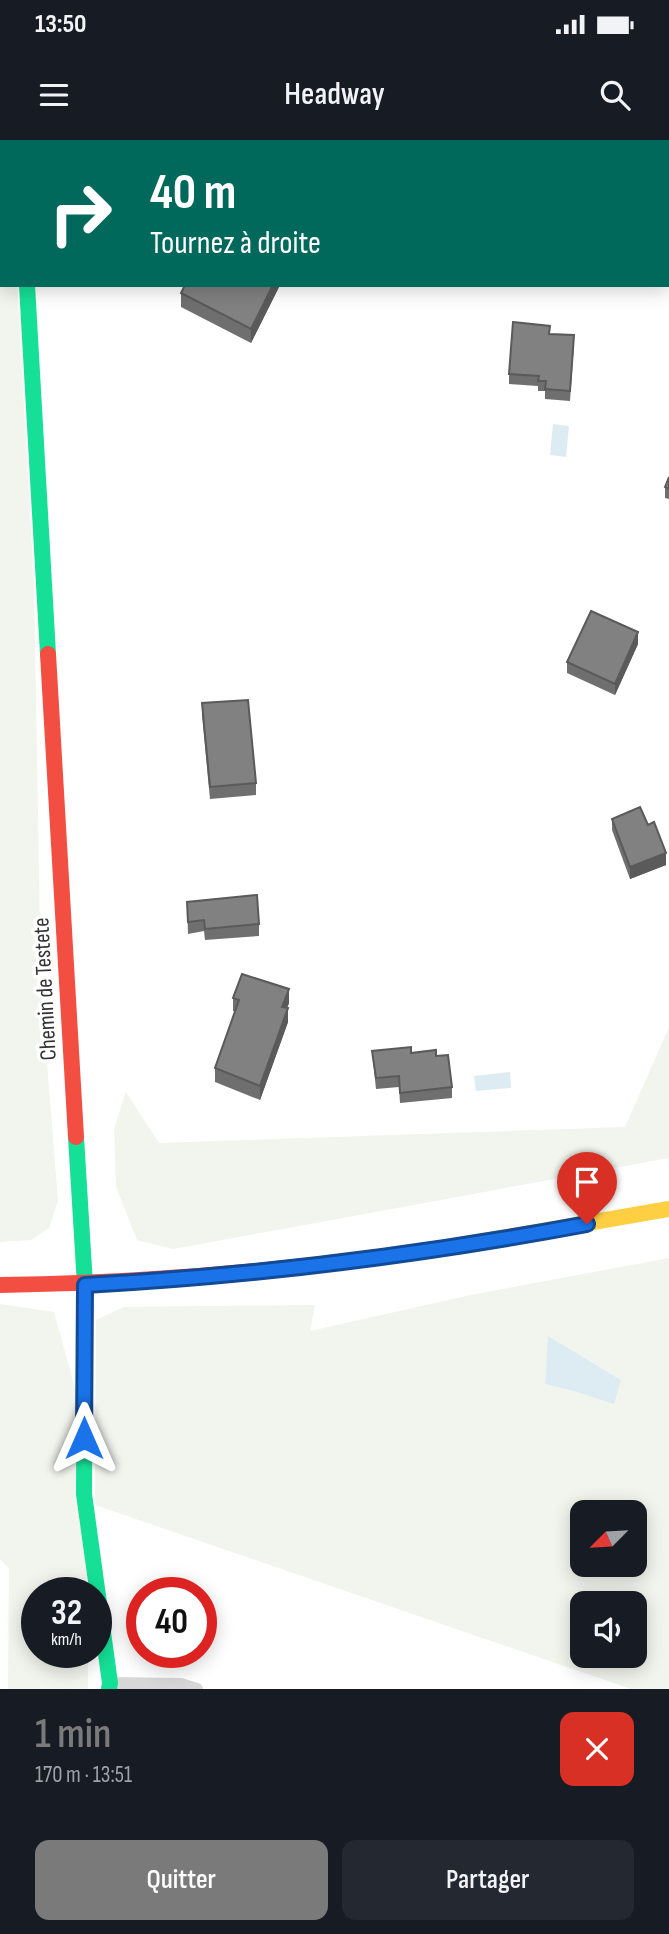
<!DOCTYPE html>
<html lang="fr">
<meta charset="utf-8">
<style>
:root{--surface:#171b24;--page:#242831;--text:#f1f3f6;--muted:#9ea1a6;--accent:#7a7a7a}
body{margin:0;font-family:"Sofia Sans Condensed",sans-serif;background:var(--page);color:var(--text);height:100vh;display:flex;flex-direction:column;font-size:26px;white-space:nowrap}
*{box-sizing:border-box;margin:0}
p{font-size:23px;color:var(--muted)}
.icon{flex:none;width:38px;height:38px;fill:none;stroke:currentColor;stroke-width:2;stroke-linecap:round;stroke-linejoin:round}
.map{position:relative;height:1549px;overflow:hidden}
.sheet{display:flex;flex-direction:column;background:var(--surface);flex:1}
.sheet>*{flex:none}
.banner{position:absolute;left:0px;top:0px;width:670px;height:147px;box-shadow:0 4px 18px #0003;background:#00695c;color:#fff;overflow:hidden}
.needle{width:46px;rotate:246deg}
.buttons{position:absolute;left:570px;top:1360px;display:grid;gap:14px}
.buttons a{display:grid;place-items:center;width:77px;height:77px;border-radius:14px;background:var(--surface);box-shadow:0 4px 18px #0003;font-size:35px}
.speed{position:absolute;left:21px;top:1437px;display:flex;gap:14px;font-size:35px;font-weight:700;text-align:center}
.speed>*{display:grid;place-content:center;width:91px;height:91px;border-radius:50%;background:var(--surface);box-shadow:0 4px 18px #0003;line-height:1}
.speed small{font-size:18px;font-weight:400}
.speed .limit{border:10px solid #d22;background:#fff;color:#111}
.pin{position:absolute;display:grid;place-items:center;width:60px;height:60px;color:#fff;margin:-72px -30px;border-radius:50% 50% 50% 0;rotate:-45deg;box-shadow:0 0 7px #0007}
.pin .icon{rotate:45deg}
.me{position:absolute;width:77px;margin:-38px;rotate:0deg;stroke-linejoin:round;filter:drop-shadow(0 0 5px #0008)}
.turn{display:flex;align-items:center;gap:24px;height:147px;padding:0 35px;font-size:32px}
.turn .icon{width:91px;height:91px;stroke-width:2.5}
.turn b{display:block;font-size:49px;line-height:60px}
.round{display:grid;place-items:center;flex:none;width:74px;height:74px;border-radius:14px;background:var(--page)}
.overview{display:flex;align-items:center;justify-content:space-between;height:119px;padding:0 35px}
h1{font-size:42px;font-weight:600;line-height:52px;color:var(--accent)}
.cta{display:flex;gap:14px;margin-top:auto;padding:14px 35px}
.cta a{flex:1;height:80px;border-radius:14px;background:var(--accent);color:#fff;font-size:28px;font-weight:600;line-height:80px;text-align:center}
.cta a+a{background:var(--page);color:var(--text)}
.status{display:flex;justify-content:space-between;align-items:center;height:49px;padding:0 35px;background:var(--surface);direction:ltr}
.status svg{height:19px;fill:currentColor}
header{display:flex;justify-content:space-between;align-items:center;height:91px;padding:0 35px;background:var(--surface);font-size:32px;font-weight:600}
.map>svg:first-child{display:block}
.green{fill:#f1f5ed;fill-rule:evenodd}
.water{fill:#ddebf3}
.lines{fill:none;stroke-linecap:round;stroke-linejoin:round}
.path{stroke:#d6d6d6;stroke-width:4.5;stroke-dasharray:3.5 3.5;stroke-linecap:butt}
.lane{stroke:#d7d7d7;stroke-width:12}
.street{stroke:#d7d7d7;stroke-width:24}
.fast{stroke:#16e098;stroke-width:16}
.slow{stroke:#ffcf43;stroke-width:16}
.jam{stroke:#f24e42;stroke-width:16}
.wall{fill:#6f6f6f}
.shaded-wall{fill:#5a5a5a}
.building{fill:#818181;stroke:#5a5a5a;stroke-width:2}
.route-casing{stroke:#114b97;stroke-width:18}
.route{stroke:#1a73e8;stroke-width:12}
.labels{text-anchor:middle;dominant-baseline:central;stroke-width:7;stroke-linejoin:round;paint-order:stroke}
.street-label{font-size:23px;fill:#333;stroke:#fff}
</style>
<div class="status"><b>13:50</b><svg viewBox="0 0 49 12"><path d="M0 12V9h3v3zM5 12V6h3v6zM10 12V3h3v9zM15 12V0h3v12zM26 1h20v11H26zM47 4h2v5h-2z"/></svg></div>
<header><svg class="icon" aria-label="menu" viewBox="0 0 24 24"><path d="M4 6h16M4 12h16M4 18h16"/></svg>Headway<svg class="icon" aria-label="search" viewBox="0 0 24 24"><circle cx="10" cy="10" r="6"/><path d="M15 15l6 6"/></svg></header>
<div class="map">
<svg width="669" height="1549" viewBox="0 0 669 1549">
<rect width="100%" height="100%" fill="#fff"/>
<g class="green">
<polygon points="2,139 2,145 17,145 34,442 41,848 58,1061 49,1088 31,1100 0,1102 0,140"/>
<polygon points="669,887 669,1018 173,1109 137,1100 116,1047 114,989 126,952 159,1003 625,987"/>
<path d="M669,1118v431h-38l-536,-184 1,-185 28,-13 191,-2 -5,26 161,-36zM549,1197l72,43 -44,12 -32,-8zM583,1372h52v52h-52zM583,1463h52v53h-52z"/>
<polygon points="0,1164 54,1172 86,1288 87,1452 37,1452 37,1512 88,1512 88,1549 8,1549 9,1428 0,1419"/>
</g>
<g class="water">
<polygon points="553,284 569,286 566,317 550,315"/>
<polygon points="510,932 511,948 476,951 474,936"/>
<polygon points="548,1196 621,1240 614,1264 577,1252 545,1244"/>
</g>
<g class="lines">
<polyline class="path" points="0,30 2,26"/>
<polyline class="lane" points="111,1543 181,1544 197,1549"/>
<g class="street">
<polyline points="404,0 407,2"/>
<polyline points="28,2 28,0"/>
<polyline points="49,2 50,0"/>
<polyline points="0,77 2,73"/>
<polyline points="668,119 669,119"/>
<polyline points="0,123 2,120"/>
</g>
<g class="fast">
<polyline points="27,145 48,514"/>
<polyline points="76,997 85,1145 84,1354 110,1543 109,1549"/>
</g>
<polyline class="slow" points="449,1107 669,1069"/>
<g class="jam">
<polyline points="48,514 76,997"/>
<path d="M0,1145c151,-2 300,-15 449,-38"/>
</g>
</g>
<g class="wall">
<polygon points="156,0 233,0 232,2 160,2"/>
<polygon points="185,145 280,145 251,203 181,167 181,153"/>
<polygon points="550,194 574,205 570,261 545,259 545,251 538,251 538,246 509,244 509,234"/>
<polygon points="669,337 669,359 665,358 665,347"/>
<polygon points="638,504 615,555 567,533 567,522"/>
<polygon points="202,563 256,643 256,655 210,659 202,575"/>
<polygon points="612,679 666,725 630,739 612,690"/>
<polygon points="187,762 259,784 259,796 205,800 204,791 188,794"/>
<polygon points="233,858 289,863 287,868 288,882 260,960 215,942 215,928 235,872 233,871"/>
<polygon points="372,911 411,913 436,916 452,947 452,958 400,963 399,947 376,949"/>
</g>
<g class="shaded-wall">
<polygon points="273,145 280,145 251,203 251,189"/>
<polygon points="638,492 638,504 615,555 615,544"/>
<polygon points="666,713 666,725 630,739 630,727"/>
<polygon points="289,849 289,863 282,881 282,867"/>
<polygon points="288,868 288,882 260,960 260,946"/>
</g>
<g class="building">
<polygon points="193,0 227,0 226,2 197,2"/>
<polygon points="318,0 328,0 332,2 318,2"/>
<polygon points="185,145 273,145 251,189 181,153"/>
<polygon points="513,182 550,186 549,194 574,195 570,251 545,249 546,241 538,241 539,236 509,234"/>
<polygon points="669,337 669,349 665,347"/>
<polygon points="591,471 638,492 615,544 567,522"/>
<polygon points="248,560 256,643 210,647 202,563"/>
<polygon points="640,667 648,685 654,682 666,713 630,727 612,679"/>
<polygon points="257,755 259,784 205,789 204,780 188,782 187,762"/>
<polygon points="242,834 289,849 282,867 288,868 260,946 215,928 239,860 233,858"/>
<polygon points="411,907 411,913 436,910 436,916 448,915 452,947 400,953 399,936 376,938 372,911"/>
</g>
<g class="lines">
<g class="route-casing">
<path id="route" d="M84,1298l1,-153c168,-9 336,-30 502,-61"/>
</g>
<use href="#route" class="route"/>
</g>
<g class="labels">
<g class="street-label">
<text transform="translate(45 849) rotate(-93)">Chemin de Testete</text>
</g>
</g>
</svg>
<div class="buttons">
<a><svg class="needle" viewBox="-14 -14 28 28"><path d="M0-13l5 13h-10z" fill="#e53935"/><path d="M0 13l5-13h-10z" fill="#9ea1a6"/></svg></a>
<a><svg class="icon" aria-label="sound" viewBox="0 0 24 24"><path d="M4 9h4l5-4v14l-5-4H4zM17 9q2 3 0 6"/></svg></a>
</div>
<div class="speed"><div>32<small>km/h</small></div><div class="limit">40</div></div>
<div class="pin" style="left:587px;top:1084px;background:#d93025"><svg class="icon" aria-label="arrive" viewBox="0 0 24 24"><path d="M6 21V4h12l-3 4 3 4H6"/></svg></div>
<svg class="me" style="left:84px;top:1298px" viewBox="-20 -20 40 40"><path d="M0-17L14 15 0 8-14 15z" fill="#1a73e8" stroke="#fff" stroke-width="4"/></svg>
<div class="banner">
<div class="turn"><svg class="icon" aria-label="right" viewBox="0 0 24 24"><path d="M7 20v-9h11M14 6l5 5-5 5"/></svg><div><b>40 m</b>Tournez à droite</div></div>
</div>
</div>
<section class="sheet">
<div class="overview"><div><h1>1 min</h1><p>170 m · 13:51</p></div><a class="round" style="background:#d93025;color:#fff"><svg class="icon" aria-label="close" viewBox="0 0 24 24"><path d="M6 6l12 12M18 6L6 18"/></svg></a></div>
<div class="cta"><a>Quitter</a><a>Partager</a></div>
</section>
